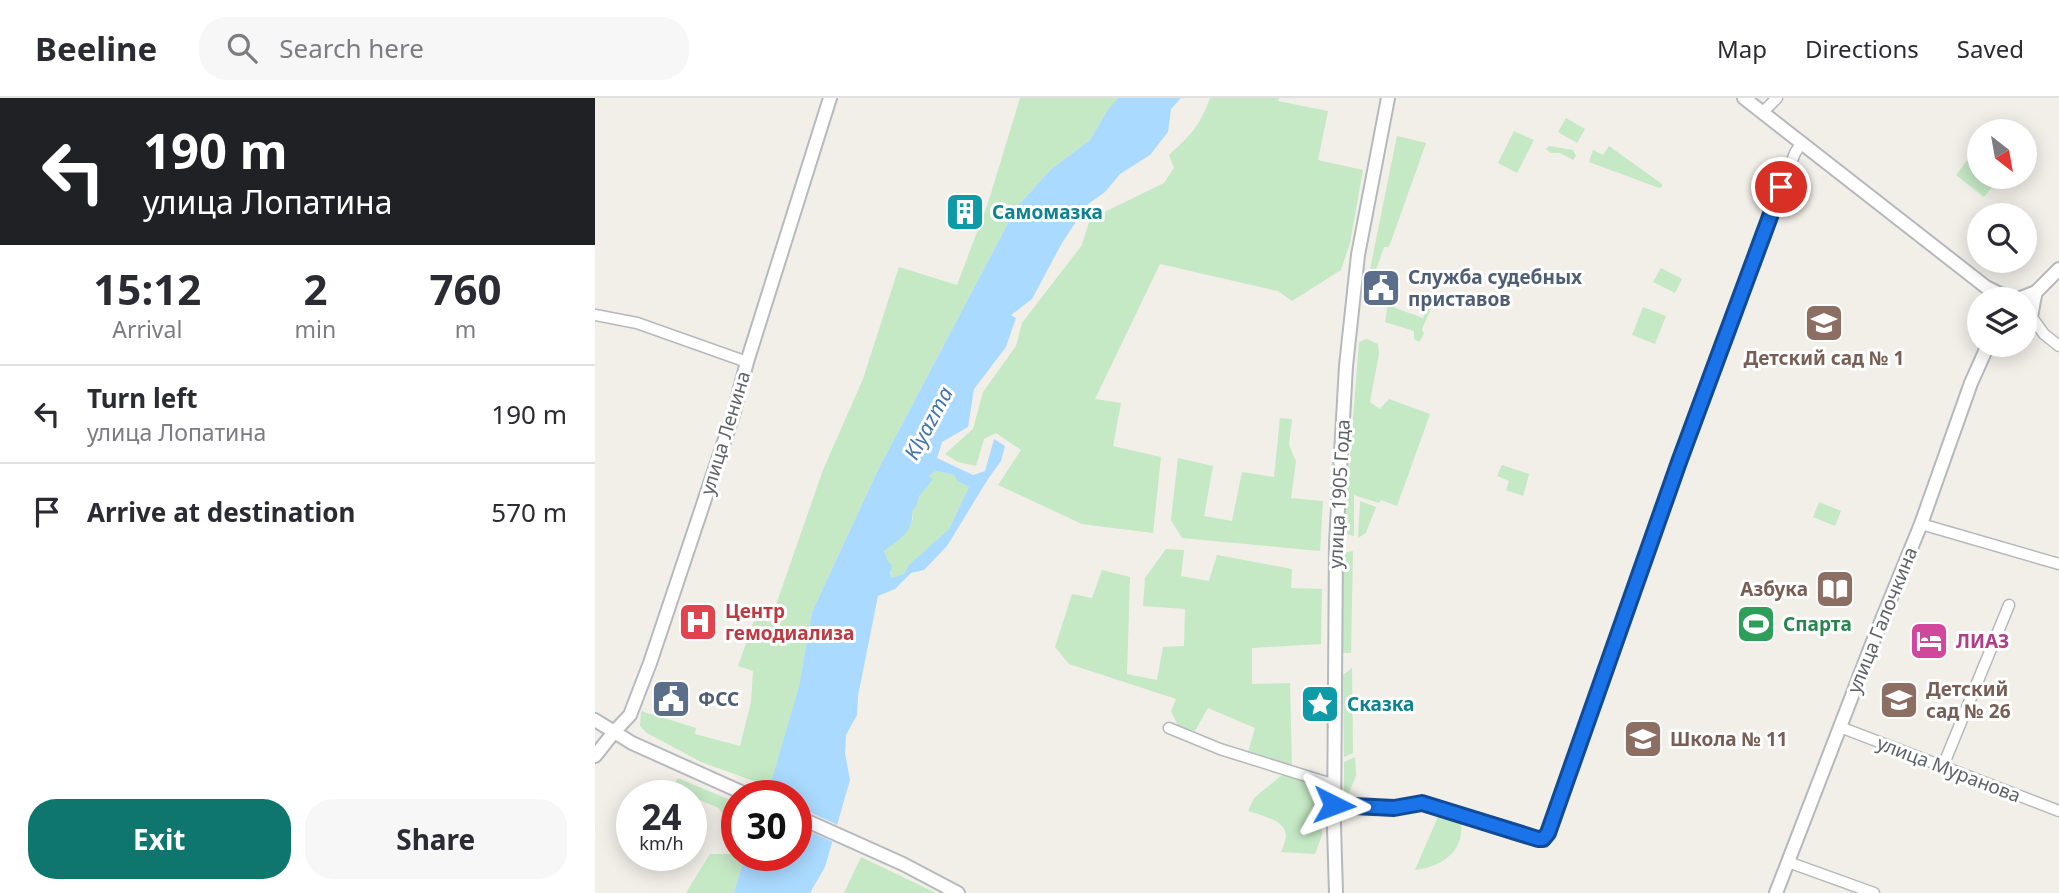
<!DOCTYPE html>
<meta charset="utf-8">
<style>
:root{--surface:#fff;--page:#f7f7f7;--text:#2b2b33;--muted:#7c7c81;--line:#e1e1e2;--accent:#0f766e}
body{margin:0;font-family:"Noto Sans",sans-serif;background:var(--page);color:var(--text);height:100vh;display:flex;flex-direction:column;font-size:26px;white-space:nowrap}
*{box-sizing:border-box;margin:0}
p{font-size:23px;color:var(--muted)}
.icon{flex:none;width:38px;height:38px;fill:none;stroke:currentColor;stroke-width:2;stroke-linecap:round;stroke-linejoin:round}
.map{position:relative;flex:1;overflow:hidden}
.details{display:flex;flex-direction:column;background:var(--surface);width:595px}
.details>*{flex:none}
.banner{background:#202124;color:#fff;overflow:hidden}
.needle{width:46px;rotate:149deg}
.controls{position:absolute;left:1372px;top:21px;display:grid;gap:14px}
.controls a{display:grid;place-items:center;width:70px;height:70px;border-radius:50%;background:var(--surface);box-shadow:0 4px 18px #0003;font-size:35px}
.speed{position:absolute;left:21px;top:682px;display:flex;gap:14px;font-size:35px;font-weight:700;text-align:center}
.speed>*{display:grid;place-content:center;width:91px;height:91px;border-radius:50%;background:var(--surface);box-shadow:0 4px 18px #0003;line-height:1}
.speed small{font-size:18px;font-weight:400}
.speed .limit{border:10px solid #d22;background:#fff;color:#111}
.pin{position:absolute;display:grid;place-items:center;width:60px;height:60px;color:#fff;margin:-30px;border:4px solid #fff;border-radius:50%;box-shadow:0 2px 7px #0007}
.me{position:absolute;width:77px;margin:-38px;rotate:93deg;stroke-linejoin:round;filter:drop-shadow(0 0 5px #0008)}
.turn{display:flex;align-items:center;gap:24px;height:147px;padding:0 28px;font-size:32px}
.turn .icon{width:91px;height:91px;stroke-width:2.5}
.turn b{display:block;font-size:49px;line-height:60px}
.eta{display:flex;justify-content:space-evenly;align-items:center;height:119px;text-align:center}
.eta b{font-size:42px;font-weight:700;line-height:49px}
.action{display:flex;gap:14px;margin-top:auto;padding:14px 28px}
.action a{flex:1;height:80px;border-radius:28px;background:var(--accent);color:#fff;font-size:28px;font-weight:700;line-height:80px;text-align:center}
.action a+a{background:var(--page);color:var(--text)}
ul{padding:0;list-style:none}
li{display:flex;align-items:center;gap:21px;height:98px;padding:0 28px;border-top:2px solid var(--line)}
li div{flex:1}
li b{display:block;font-size:26px}
li em{font-style:normal}
header{display:flex;align-items:center;gap:42px;box-sizing:border-box;height:98px;padding:0 35px;background:var(--surface);border-bottom:2px solid var(--line)}
header strong{font-size:33px}
nav{display:flex;gap:38px;margin-inline-start:auto;font-size:24px}
.search{width:490px;height:63px;background:var(--page);display:flex;align-items:center;gap:18px;box-sizing:border-box;padding:0 24px;border-radius:28px;color:var(--muted);font-size:26px}
main{display:flex;flex:1;min-height:0}
.map>svg:first-child{display:block}
.green{fill:#c5e8c5}
.water{fill:#aadaff;fill-rule:evenodd}
.pier{fill:#f1efe8}
.lines{fill:none;stroke-linecap:round;stroke-linejoin:round}
.minor-casing{stroke:#b5b8bc;stroke-width:13}
.tertiary-casing{stroke:#b5b8bc;stroke-width:16}
.secondary-casing{stroke:#b6babf;stroke-width:16}
.minor{stroke:#fff;stroke-width:10}
.tertiary{stroke:#fff;stroke-width:12}
.secondary{stroke:#fff;stroke-width:12}
.route-casing{stroke:#114b97;stroke-width:18}
.route{stroke:#1a73e8;stroke-width:12}
.labels{text-anchor:middle;dominant-baseline:central;stroke-width:6;stroke-linejoin:round;paint-order:stroke}
.culture-label{font-size:19px;font-weight:bold;fill:#0d838f;stroke:#fff;text-anchor:start}
.service-label{font-size:19px;font-weight:bold;fill:#4e5e75;stroke:#fff;text-anchor:start}
.education-label{font-size:19px;font-weight:bold;fill:#785e54;stroke:#fff;text-anchor:start}
.street-label{font-size:19px;fill:#5f6368;stroke:#fff}
.health-label{font-size:19px;font-weight:bold;fill:#be3a42;stroke:#fff;text-anchor:start}
.leisure-label{font-size:19px;font-weight:bold;fill:#27864d;stroke:#fff;text-anchor:start}
.hotel-label{font-size:19px;font-weight:bold;fill:#b23c85;stroke:#fff;text-anchor:start}
.water-label{font-size:21px;font-style:italic;fill:#4174aa;stroke:#fff}
</style>
<header>
<strong>Beeline</strong>
<div class="search"><svg class="icon" aria-label="search" viewBox="0 0 24 24"><circle cx="10" cy="10" r="6"/><path d="M15 15l6 6"/></svg>Search here</div>
<nav><a>Map</a><a>Directions</a><a>Saved</a></nav>
</header>
<main>
<section class="details">
<div class="banner">
<div class="turn"><svg class="icon" aria-label="left" viewBox="0 0 24 24"><path d="M17 20v-9H6M10 6l-5 5 5 5"/></svg><div><b>190 m</b>улица Лопатина</div></div>
</div>
<div class="eta">
<div><b>15:12</b><p>Arrival</p></div>
<div><b>2</b><p>min</p></div>
<div><b>760</b><p>m</p></div>
</div>
<ul>
<li><svg class="icon" aria-label="left" viewBox="0 0 24 24"><path d="M17 20v-9H6M10 6l-5 5 5 5"/></svg><div><b>Turn left</b><p>улица Лопатина</p></div><em>190 m</em></li>
<li><svg class="icon" aria-label="arrive" viewBox="0 0 24 24"><path d="M6 21V4h12l-3 4 3 4H6"/></svg><div><b>Arrive at destination</b></div><em>570 m</em></li>
</ul>
<div class="action"><a>Exit</a><a>Share</a></div>
</section>
<div class="map">
<svg width="1464" height="795" viewBox="0 0 1464 795">
<rect width="100%" height="100%" fill="#f1efe8"/>
<g class="green">
<polygon points="425,0 523,0 512,13 495,42 455,72 421,110 283,372 217,514 204,588 175,689 106,664 52,635 45,628 46,613 101,630 100,636 145,648 156,604 158,573 143,568 160,520 175,524 228,372 268,281 304,169 362,187 393,105"/>
<path d="M615,0h69l-1,3 50,10 -10,49 45,10 -13,73 -9,27 -49,31 -14,-10 -118,-27 -65,135 26,4 -8,43 48,11 -8,76 -71,-9 -84,-39 23,-35 -25,-17 -12,6 -8,27 -18,-4 -13,-8 28,-25 10,-37 33,-46 6,-23 60,-78 8,-26 74,-36 10,-15 -5,-13c22,-20 31,-29 41,-57z"/>
<polygon points="971,20 990,31 982,45 963,34"/>
<polygon points="919,33 939,42 922,75 903,65"/>
<polygon points="802,38 831,45 794,149 789,149 774,192 771,191"/>
<polygon points="954,48 978,52 981,58 978,62 965,55 956,55 951,51"/>
<polygon points="1014,48 1067,86 1067,89 1064,90 994,64 998,52 1008,57"/>
<polygon points="1373,61 1384,70 1384,79 1396,79 1402,83 1389,99 1361,77"/>
<polygon points="1066,170 1087,181 1080,195 1058,184"/>
<polygon points="813,196 838,206 827,231 829,236 824,244 819,241 819,233 790,224 793,205 801,205 800,210 828,220 832,208 812,200"/>
<polygon points="1048,209 1071,218 1060,246 1037,237"/>
<polygon points="771,241 783,246 784,256 775,304 785,311 794,301 835,316 802,408 786,402 784,405 759,397 759,438 749,435 764,244"/>
<polygon points="685,320 697,321 694,347 701,363 696,400 728,403 725,453 587,440 576,422 583,360 618,368 609,418 637,423 647,374 679,379"/>
<polygon points="907,367 934,376 928,398 911,392 914,383 902,378"/>
<polygon points="341,373 359,377 362,383 374,389 354,431 314,468 310,475 297,480 289,453 304,441 318,421 317,413 322,407 324,398 337,381 332,378"/>
<polygon points="765,403 781,409 771,435 763,440"/>
<polygon points="1224,404 1246,413 1240,428 1218,419"/>
<polygon points="571,451 589,452 586,478 614,483 622,457 697,471 696,490 727,491 726,546 657,550 657,586 695,585 697,671 653,654 660,630 613,610 600,633 583,628 576,613 581,601 474,566 460,549 477,496 497,500 507,472 535,479 532,576 562,582 568,549 589,548 590,511 548,508 550,480"/>
<polygon points="758,453 756,555 747,555 748,455"/>
<polygon points="757,570 758,655 749,659 748,577"/>
<polygon points="760,659 761,678 753,697 749,696 749,664"/>
<path d="M687,677l39,11 1,49 -7,19 -34,-2c2,-5 5,-12 5,-17 -1,-15 -26,-20 -38,-24l6,-13z"/>
<polygon points="83,680 142,705 142,742 124,710 76,690"/>
<path d="M845,714l20,5c7,32 -15,49 -45,53z"/>
<polygon points="115,756 142,756 142,758 150,758 139,795 91,795"/>
<polygon points="266,759 341,795 249,795"/>
</g>
<path class="water" d="M523,0h63l-10,11 -3,23 -18,23 -30,19 -15,18 -18,13 -25,38 -30,56 -21,16 5,3 -10,29 -32,42 -6,38 -26,15 -5,16 36,17 12,-4 9,-32 11,7 -4,15 -13,18 -41,67 -23,24 -13,3 -16,16 -17,7 -20,100 -1,19 -11,20 -1,18 5,27 -25,87 -15,26h-76l11,-37h51v-60h-29l32,-110 13,-74 66,-142 138,-262 34,-38 40,-30 17,-29zM341,373l18,4 3,6 12,6 -20,42 -41,37 -3,7 -13,5 -2,-5 2,-8 -4,-3 -4,-11c14,-10 31,-21 28,-40l5,-6 2,-9 14,-17 -5,-3z"/>
<polygon class="pier" points="201,708 245,728 240,745 201,727"/>
<g class="lines">
<g class="minor-casing">
<g id="minor">
<polyline points="1168,14 1182,0"/>
<polyline points="0,217 42,225 152,264"/>
<polyline points="1436,218 1449,236 1464,248"/>
<polyline points="1326,426 1464,466"/>
<polyline points="1245,629 1464,713"/>
<polyline points="574,630 625,651 740,687"/>
<polyline points="1348,668 1414,507"/>
<polyline points="739,707 799,710 827,705 943,741 948,741 953,735 1084,364 1172,126 1200,55 1207,44"/>
<polyline points="1193,764 1279,795"/>
</g>
</g>
<g class="tertiary-casing">
<g id="tertiary">
<polyline points="1149,0 1391,189 1415,201 1424,201"/>
<polyline points="1423,201 1441,194 1464,171"/>
<path d="M1430,232c8,-11 7,-25 11,-38"/>
<polyline points="0,658 19,634"/>
<polyline points="741,795 739,728 741,445 751,268 763,157 793,0"/>
<polyline points="1181,795 1277,546 1326,426 1376,285 1393,247"/>
</g>
</g>
<g class="secondary-casing">
<g id="secondary">
<polyline points="0,622 37,645 155,698"/>
<polyline points="19,634 35,617 55,565 138,317 152,264 235,0"/>
<polyline points="201,718 308,766 363,795"/>
</g>
</g>
<use href="#minor" class="minor"/>
<use href="#tertiary" class="tertiary"/>
<use href="#secondary" class="secondary"/>
</g>
<g class="lines">
<g class="route-casing">
<polyline id="route" points="739,707 799,710 827,705 943,741 948,741 953,735 1084,364 1186,89"/>
</g>
<use href="#route" class="route"/>
</g>
<defs>
<g id="building-square" transform="scale(2.0125)"><rect x="-9" y="-9" width="18" height="18" rx="4" fill="#0f9aa8" stroke="#fff"/><path d="M-4-6H4V6H1V3H-1V6H-4ZM-2.5-4.3h1.7v1.8h-1.7ZM.8-4.3h1.7v1.8H.8ZM-2.5-1h1.7V.8h-1.7ZM.8-1h1.7V.8H.8Z" fill="#fff"/></g>
<g id="civic-square" transform="scale(2.0125)"><rect x="-9" y="-9" width="18" height="18" rx="4" fill="#5c6f8a" stroke="#fff"/><path d="M-.6-6.5H3V-4.5H.6V-3L4-1V1h2V6H-6V1h2V-1L-.6-3ZM-1.2 2.5V6h2.4V2.5Z" fill="#fff"/></g>
<g id="school-square" transform="scale(2.0125)"><rect x="-9" y="-9" width="18" height="18" rx="4" fill="#8d6e63" stroke="#fff"/><path d="M0-5L7-2L0 1L-7-2ZM-4 1L0 2.5L4 1V4Q0 6-4 4Z" fill="#fff"/></g>
<g id="library-square" transform="scale(2.0125)"><rect x="-9" y="-9" width="18" height="18" rx="4" fill="#8d6e63" stroke="#fff"/><path d="M-6-4Q-3-5.5-.7-3.5V5Q-3 3-6 4ZM6-4Q3-5.5 .7-3.5V5Q3 3 6 4Z" fill="#fff"/></g>
<g id="hospital-square" transform="scale(2.0125)"><rect x="-9" y="-9" width="18" height="18" rx="4" fill="#e0444e" stroke="#fff"/><path d="M-5-5h3v3.5h4V-5h3V5h-3V1.5h-4V5h-3Z" fill="#fff"/></g>
<g id="stadium-square" transform="scale(2.0125)"><rect x="-9" y="-9" width="18" height="18" rx="4" fill="#2e9e5b" stroke="#fff"/><path d="M0-5a6.5 5 0 1 0 0 10a6.5 5 0 1 0 0-10ZM-3.5-1.8h7v3.6h-7Z" fill="#fff"/></g>
<g id="hotel-square" transform="scale(2.0125)"><rect x="-9" y="-9" width="18" height="18" rx="4" fill="#d1479c" stroke="#fff"/><path d="M-6-4.5h1.5V1H6V5H4.5V3h-9V5H-6ZM-4 0a1.8 1.8 0 1 1 3.6 0ZM.5 0V-2.5h3Q6-2.5 6 0Z" fill="#fff"/></g>
<g id="sight-square" transform="scale(2.0125)"><rect x="-9" y="-9" width="18" height="18" rx="4" fill="#0f9aa8" stroke="#fff"/><path d="M0-6L1.8-2.2L6-1.7L2.9 1.2L3.7 5.4L0 3.3L-3.7 5.4L-2.9 1.2L-6-1.7L-1.8-2.2Z" fill="#fff"/></g>
</defs>
<g fill-rule="evenodd">
<use href="#building-square" x="370" y="114"/>
<use href="#civic-square" x="786" y="190"/>
<use href="#school-square" x="1229" y="225"/>
<use href="#library-square" x="1240" y="491"/>
<use href="#hospital-square" x="103" y="524"/>
<use href="#stadium-square" x="1161" y="526"/>
<use href="#hotel-square" x="1334" y="543"/>
<use href="#civic-square" x="76" y="601"/>
<use href="#school-square" x="1304" y="602"/>
<use href="#sight-square" x="725" y="606"/>
<use href="#school-square" x="1048" y="641"/>
</g>
<g class="labels">
<g class="culture-label">
<text x="397" y="114">Самомазка</text>
<text x="752" y="606">Сказка</text>
</g>
<g class="service-label">
<text x="813" y="179">Служба судебных<tspan x="813" dy="22">приставов</tspan></text>
<text x="103" y="601">ФСС</text>
</g>
<g class="education-label">
<text x="1229" y="260" text-anchor="middle">Детский сад № 1</text>
<text x="1213" y="491" text-anchor="end">Азбука</text>
<text x="1331" y="591">Детский<tspan x="1331" dy="22">сад № 26</tspan></text>
<text x="1075" y="641">Школа № 11</text>
</g>
<g class="street-label">
<text transform="translate(130 335) rotate(-73)">улица Ленина</text>
<text transform="translate(744 396) rotate(-87)">улица 1905 Года</text>
<text transform="translate(1287 522) rotate(-68)">улица Галочкина</text>
<text transform="translate(1354 671) rotate(21)">улица Муранова</text>
</g>
<g class="health-label">
<text x="130" y="513">Центр<tspan x="130" dy="22">гемодиализа</tspan></text>
</g>
<g class="leisure-label">
<text x="1188" y="526">Спарта</text>
</g>
<g class="hotel-label">
<text x="1361" y="543">ЛИАЗ</text>
</g>
<g class="water-label">
<text transform="translate(333 325) rotate(-62)">Klyazma</text>
</g>
</g>
</svg>
<div class="controls">
<a><svg class="needle" viewBox="-14 -14 28 28"><path d="M0-13l5 13h-10z" fill="#e53935"/><path d="M0 13l5-13h-10z" fill="#7c7c81"/></svg></a>
<a><svg class="icon" aria-label="search" viewBox="0 0 24 24"><circle cx="10" cy="10" r="6"/><path d="M15 15l6 6"/></svg></a>
<a><svg class="icon" aria-label="layers" viewBox="0 0 24 24"><path d="M12 4l9 5-9 5-9-5zM3 14l9 5 9-5"/></svg></a>
</div>
<div class="speed"><div>24<small>km/h</small></div><div class="limit">30</div></div>
<div class="pin" style="left:1186px;top:89px;background:#d93025"><svg class="icon" aria-label="arrive" viewBox="0 0 24 24"><path d="M6 21V4h12l-3 4 3 4H6"/></svg></div>
<svg class="me" style="left:739px;top:707px" viewBox="-20 -20 40 40"><path d="M0-17L14 15 0 8-14 15z" fill="#1a73e8" stroke="#fff" stroke-width="4"/></svg>
</div>
</main>
